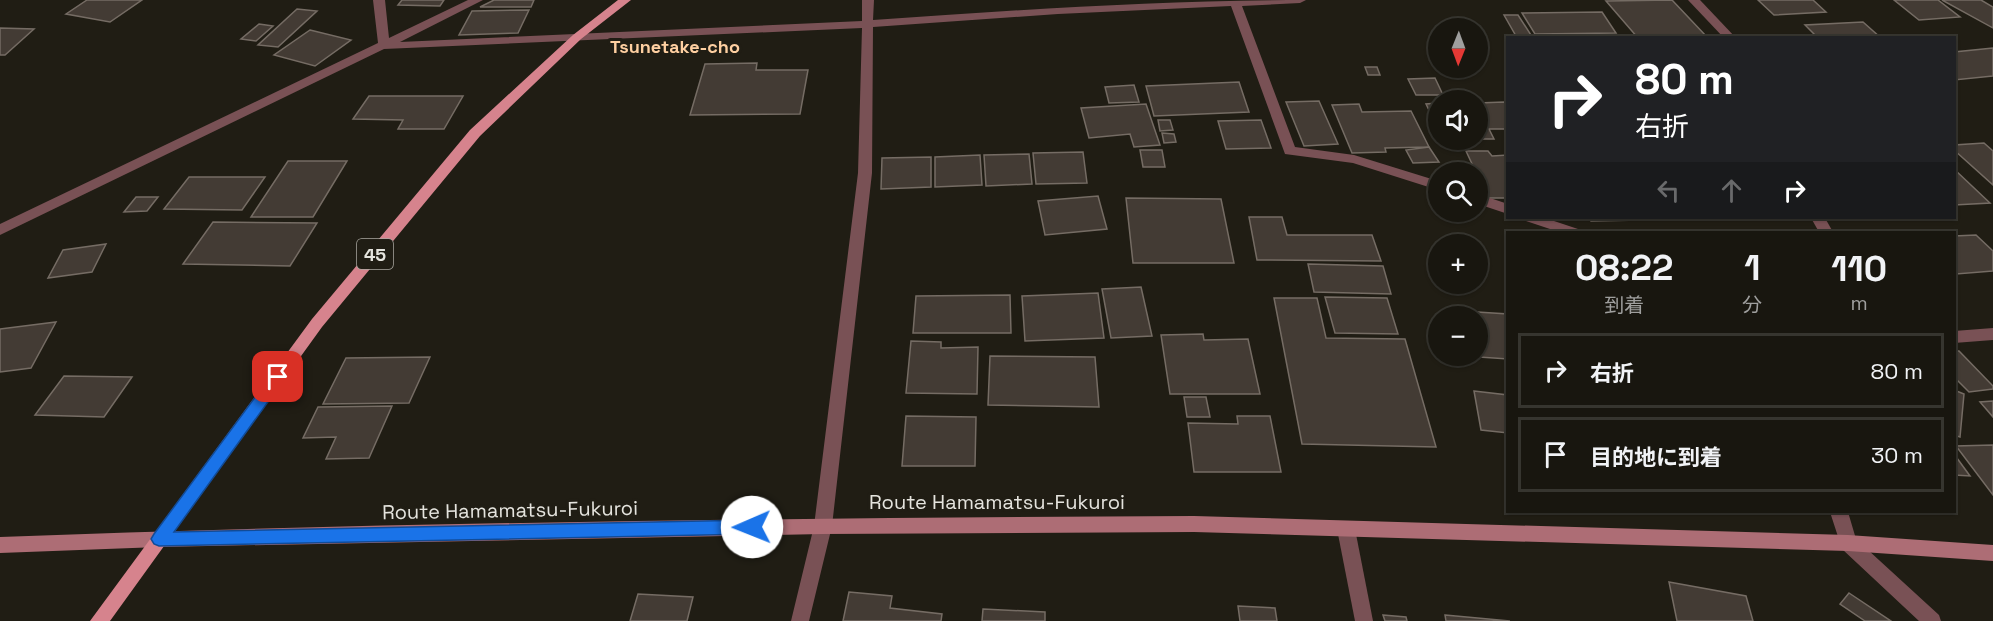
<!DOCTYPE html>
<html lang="ja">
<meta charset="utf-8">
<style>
:root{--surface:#18160f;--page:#25231d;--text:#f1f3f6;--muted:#9f9f9e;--line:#36352f}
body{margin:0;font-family:"Space Grotesk","Noto Sans JP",sans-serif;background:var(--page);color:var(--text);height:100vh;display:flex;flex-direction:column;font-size:22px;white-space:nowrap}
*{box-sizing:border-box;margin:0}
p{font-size:20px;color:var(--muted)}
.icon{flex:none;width:33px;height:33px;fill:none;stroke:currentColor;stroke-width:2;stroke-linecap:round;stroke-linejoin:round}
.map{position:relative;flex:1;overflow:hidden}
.sheet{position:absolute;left:1506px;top:231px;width:450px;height:282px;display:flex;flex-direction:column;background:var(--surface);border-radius:0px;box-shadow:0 2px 4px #0004,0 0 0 2px var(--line)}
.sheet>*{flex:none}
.guide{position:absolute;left:1506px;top:36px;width:450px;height:183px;border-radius:0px;box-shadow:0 2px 4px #0004,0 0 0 2px var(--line);background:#202124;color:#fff;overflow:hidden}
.needle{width:39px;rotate:181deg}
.buttons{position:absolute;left:1428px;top:18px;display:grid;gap:12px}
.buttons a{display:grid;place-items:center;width:60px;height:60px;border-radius:50%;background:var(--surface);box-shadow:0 2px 4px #0004,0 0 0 2px var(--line);font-size:30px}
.pin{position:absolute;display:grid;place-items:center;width:51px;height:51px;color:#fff;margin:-26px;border-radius:12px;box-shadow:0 3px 9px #0006}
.me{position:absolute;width:66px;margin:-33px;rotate:269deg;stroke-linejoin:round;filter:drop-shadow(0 0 4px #0008)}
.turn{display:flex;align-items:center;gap:21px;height:126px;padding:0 30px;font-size:27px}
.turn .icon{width:78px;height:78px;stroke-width:2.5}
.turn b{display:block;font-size:42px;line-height:51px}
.lanes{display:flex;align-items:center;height:57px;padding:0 30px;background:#0003;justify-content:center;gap:30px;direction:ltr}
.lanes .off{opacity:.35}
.eta{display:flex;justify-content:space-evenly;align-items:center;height:102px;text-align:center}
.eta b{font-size:36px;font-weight:700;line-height:42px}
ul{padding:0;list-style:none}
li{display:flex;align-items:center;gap:18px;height:75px;margin:0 12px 9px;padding:0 18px;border:3px solid var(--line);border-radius:0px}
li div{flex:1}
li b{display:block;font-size:22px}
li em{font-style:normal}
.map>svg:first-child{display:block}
.building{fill:#433b34;stroke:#756c64;stroke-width:1.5}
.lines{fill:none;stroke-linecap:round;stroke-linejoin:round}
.minor{fill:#795155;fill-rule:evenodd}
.secondary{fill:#ad6d75;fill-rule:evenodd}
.primary{fill:#d6838d;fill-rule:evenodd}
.route{fill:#1a73e8;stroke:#114b97;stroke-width:1.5}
.labels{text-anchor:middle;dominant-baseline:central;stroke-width:6;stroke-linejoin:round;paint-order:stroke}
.far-neighbourhood-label{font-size:18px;font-weight:bold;fill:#fecfa1;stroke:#201d14}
.shield{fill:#201d14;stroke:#aaa8a1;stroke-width:1.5}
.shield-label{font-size:18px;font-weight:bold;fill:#e5e4de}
.street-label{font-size:20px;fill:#e5e4de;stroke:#201d14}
</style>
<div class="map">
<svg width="1993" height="621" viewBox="0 0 1993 621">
<rect width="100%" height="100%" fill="#201d14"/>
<g class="building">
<polygon points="87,0 142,0 110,22 66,14"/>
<polygon points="402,0 444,0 440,6 398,5"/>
<polygon points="494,0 534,0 531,7 480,7"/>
<polygon points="1672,0 1707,37 1638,38 1606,1"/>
<polygon points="1758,0 1813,0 1826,12 1774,15"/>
<polygon points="1894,0 1938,0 1960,17 1919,20"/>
<polygon points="1942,0 1981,0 1993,7 1993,28"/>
<polygon points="297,9 317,11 278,47 258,45"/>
<polygon points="529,10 518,33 459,35 472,11"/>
<polygon points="1602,12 1616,33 1535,34 1522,13"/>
<polygon points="1504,15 1518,15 1531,35 1516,36"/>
<polygon points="1863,22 1881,38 1818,38 1805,25"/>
<polygon points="259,24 273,26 256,41 241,39"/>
<polygon points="0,28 34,29 5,55 0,55"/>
<polygon points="310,30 351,40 315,66 274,55"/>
<polygon points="1993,48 1993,76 1954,80 1954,52"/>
<polygon points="757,63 756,70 808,70 800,114 690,115 705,64"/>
<polygon points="1365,67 1377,67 1380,75 1368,75"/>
<polygon points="1435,78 1443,95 1416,95 1408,79"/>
<polygon points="1239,82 1249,112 1154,116 1146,86"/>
<polygon points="1134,85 1139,102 1109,103 1105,87"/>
<polygon points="369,96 463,96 444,129 398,129 403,120 353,119"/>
<polygon points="1319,101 1338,144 1304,146 1286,102"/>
<polygon points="1504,102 1508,109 1508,129 1489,129 1494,139 1478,139 1478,103"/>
<polygon points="1438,103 1438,129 1426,104"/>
<polygon points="1146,104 1160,145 1134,147 1130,134 1089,138 1081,108"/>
<polygon points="1359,104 1362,112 1411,111 1429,147 1385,148 1386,152 1352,153 1332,105"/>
<polygon points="1158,120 1170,120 1173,130 1160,131"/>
<polygon points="1261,120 1271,148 1226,149 1218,121"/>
<polygon points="1162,133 1174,134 1176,142 1164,143"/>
<polygon points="1984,143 1993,151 1993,185 1954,150 1954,145"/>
<polygon points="1429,147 1439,162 1413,163 1406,150"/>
<polygon points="1140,150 1162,150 1165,167 1143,167"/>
<polygon points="1466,151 1488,151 1492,156 1508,155 1508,198 1488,198"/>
<polygon points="1083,152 1087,183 1036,184 1033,153"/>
<polygon points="1029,154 1032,184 986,186 984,155"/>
<polygon points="980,155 982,185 935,187 935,157"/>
<polygon points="931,157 931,187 881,189 882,158"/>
<polygon points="288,161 347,161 313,217 251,217"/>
<polygon points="1954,169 1990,203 1954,205"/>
<polygon points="189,177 265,177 242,210 164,209"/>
<polygon points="1098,196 1107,229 1045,235 1038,201"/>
<polygon points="136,197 158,197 147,211 124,212"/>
<polygon points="1126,198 1221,199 1234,263 1133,263"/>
<polygon points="1249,217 1282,217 1287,235 1372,235 1381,261 1257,260"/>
<polygon points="1589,218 1638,218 1640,220 1591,221"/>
<polygon points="213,222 317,223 290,266 183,264"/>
<polygon points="1976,235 1993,251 1993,271 1956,274 1954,236"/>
<polygon points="106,244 92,272 48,278 63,250"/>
<polygon points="1308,264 1383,266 1391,294 1314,292"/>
<polygon points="1141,287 1152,336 1111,338 1102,289"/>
<polygon points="1098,293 1104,338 1025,341 1022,296"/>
<polygon points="1010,295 1011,333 913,333 916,296"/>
<polygon points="1325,297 1387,298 1398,334 1335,333"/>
<polygon points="1274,298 1317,298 1326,338 1405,339 1436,447 1302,444"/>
<polygon points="1446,310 1508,314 1508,359 1464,356 1478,356 1478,316 1447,316"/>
<polygon points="56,322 31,368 0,372 0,329"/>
<polygon points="1203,334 1204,340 1248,339 1260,394 1170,394 1161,335"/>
<polygon points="911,341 941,342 941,348 978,347 977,394 906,393"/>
<polygon points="1954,351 1959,351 1993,386 1993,389 1969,392 1954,377"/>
<polygon points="990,356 1095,357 1099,407 988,405"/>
<polygon points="430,357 409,403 323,404 346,358"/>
<polygon points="64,376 132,377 104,417 35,415"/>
<polygon points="1954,390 1964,394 1960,437 1954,435"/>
<polygon points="1474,391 1508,395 1508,433 1481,430"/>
<polygon points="1184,397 1206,397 1210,417 1187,417"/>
<polygon points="1993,401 1993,417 1980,402"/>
<polygon points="392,406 369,458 326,459 336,437 303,438 318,407"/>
<polygon points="906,416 976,417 975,466 902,466"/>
<polygon points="1237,416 1270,416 1281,472 1194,472 1188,423 1238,424"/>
<polygon points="1993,445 1993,495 1956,446"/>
<polygon points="1954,454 1970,476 1954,475"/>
<polygon points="1669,582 1746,596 1753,621 1677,621"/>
<polygon points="849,592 892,596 890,608 942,614 941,621 843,621"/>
<polygon points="1849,593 1891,621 1865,621 1840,604"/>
<polygon points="638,594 693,597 687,621 630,621"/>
<polygon points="1238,606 1275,608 1277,621 1240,621"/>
<polygon points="983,609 1045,612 1045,621 982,621"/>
<polygon points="1383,615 1406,617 1407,621 1385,621"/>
<polygon points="1445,615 1510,621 1446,621"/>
</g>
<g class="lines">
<g class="minor">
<path d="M373,0h12l4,38 79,-38h15l-83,42 462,-21v-21h12l-1,20c144,-10 288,-20 433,-20l-6,3 -58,3 53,141 59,8 84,26v9l-85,-27 -68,-9 -54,-148 -173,8 -185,13 -1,146 -40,353 -23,95h-18l23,-95 44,-353 4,-145 -478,21 -384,186v-11l378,-181z"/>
<polygon points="1688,0 1700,0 1736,38 1724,38"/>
<polygon points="1478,194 1508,204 1508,214 1478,204"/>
<polygon points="1524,218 1545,218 1578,229 1580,232 1559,232 1526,221"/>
<polygon points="1811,218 1825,218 1833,232 1819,232"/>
<polygon points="1993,328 1993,340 1954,343 1954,331"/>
<polygon points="1830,512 1848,512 1856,539 1939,615 1941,621 1919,621 1842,549"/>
<polygon points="1346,521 1352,523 1355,529 1373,621 1355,621 1337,529 1340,523"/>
</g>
<path class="secondary" d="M1194,516l654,19 145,10v16l-145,-10 -654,-19 -371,2 -664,13 -159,6v-16c398,-15 796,-19 1194,-21z"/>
<polygon class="primary" points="618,0 631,0 581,39 480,136 322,327 110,621 90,621 312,319 470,130 573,35"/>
</g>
<polygon class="route" points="278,372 283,373 285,377 283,381 174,532 752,520 758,522 760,527 758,532 752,534 159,546 154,544 151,539 154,534 273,373"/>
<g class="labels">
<g class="far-neighbourhood-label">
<text x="675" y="46">Tsunetake-cho</text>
</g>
<rect class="shield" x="357" y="239" width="36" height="30" rx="4.5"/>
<g class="shield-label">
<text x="375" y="254">45</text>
</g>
<g class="street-label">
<text x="997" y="502">Route Hamamatsu-Fukuroi</text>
<text transform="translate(510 510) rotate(-1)">Route Hamamatsu-Fukuroi</text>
</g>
</g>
</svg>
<div class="buttons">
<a><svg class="needle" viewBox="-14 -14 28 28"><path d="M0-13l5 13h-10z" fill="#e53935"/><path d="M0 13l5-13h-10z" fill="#9f9f9e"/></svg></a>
<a><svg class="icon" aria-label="sound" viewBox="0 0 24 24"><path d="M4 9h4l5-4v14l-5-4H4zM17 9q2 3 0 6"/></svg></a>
<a><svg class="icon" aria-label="search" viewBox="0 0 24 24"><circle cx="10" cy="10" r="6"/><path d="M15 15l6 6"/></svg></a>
<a>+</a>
<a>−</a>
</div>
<div class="pin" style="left:278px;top:377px;background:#d93025"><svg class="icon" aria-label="arrive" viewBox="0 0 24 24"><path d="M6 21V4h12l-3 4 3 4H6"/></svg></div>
<svg class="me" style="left:752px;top:527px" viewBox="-20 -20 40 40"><circle r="19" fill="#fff"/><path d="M0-13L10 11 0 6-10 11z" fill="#1a73e8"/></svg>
<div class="guide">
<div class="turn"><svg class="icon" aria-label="right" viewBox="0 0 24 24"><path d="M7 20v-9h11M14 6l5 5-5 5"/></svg><div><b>80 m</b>右折</div></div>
<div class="lanes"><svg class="icon off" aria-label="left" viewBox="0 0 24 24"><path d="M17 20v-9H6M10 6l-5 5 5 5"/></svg><svg class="icon off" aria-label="ahead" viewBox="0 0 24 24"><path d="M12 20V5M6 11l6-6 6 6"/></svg><svg class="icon" aria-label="right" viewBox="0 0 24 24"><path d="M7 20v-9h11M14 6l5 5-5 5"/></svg></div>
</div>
<section class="sheet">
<div class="eta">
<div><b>08:22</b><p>到着</p></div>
<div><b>1</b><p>分</p></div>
<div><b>110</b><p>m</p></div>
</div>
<ul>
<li><svg class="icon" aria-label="right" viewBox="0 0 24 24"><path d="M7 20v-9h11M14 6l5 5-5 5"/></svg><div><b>右折</b></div><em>80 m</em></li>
<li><svg class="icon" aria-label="arrive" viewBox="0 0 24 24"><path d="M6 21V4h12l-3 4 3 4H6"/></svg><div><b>目的地に到着</b></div><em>30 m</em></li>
</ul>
</section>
</div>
